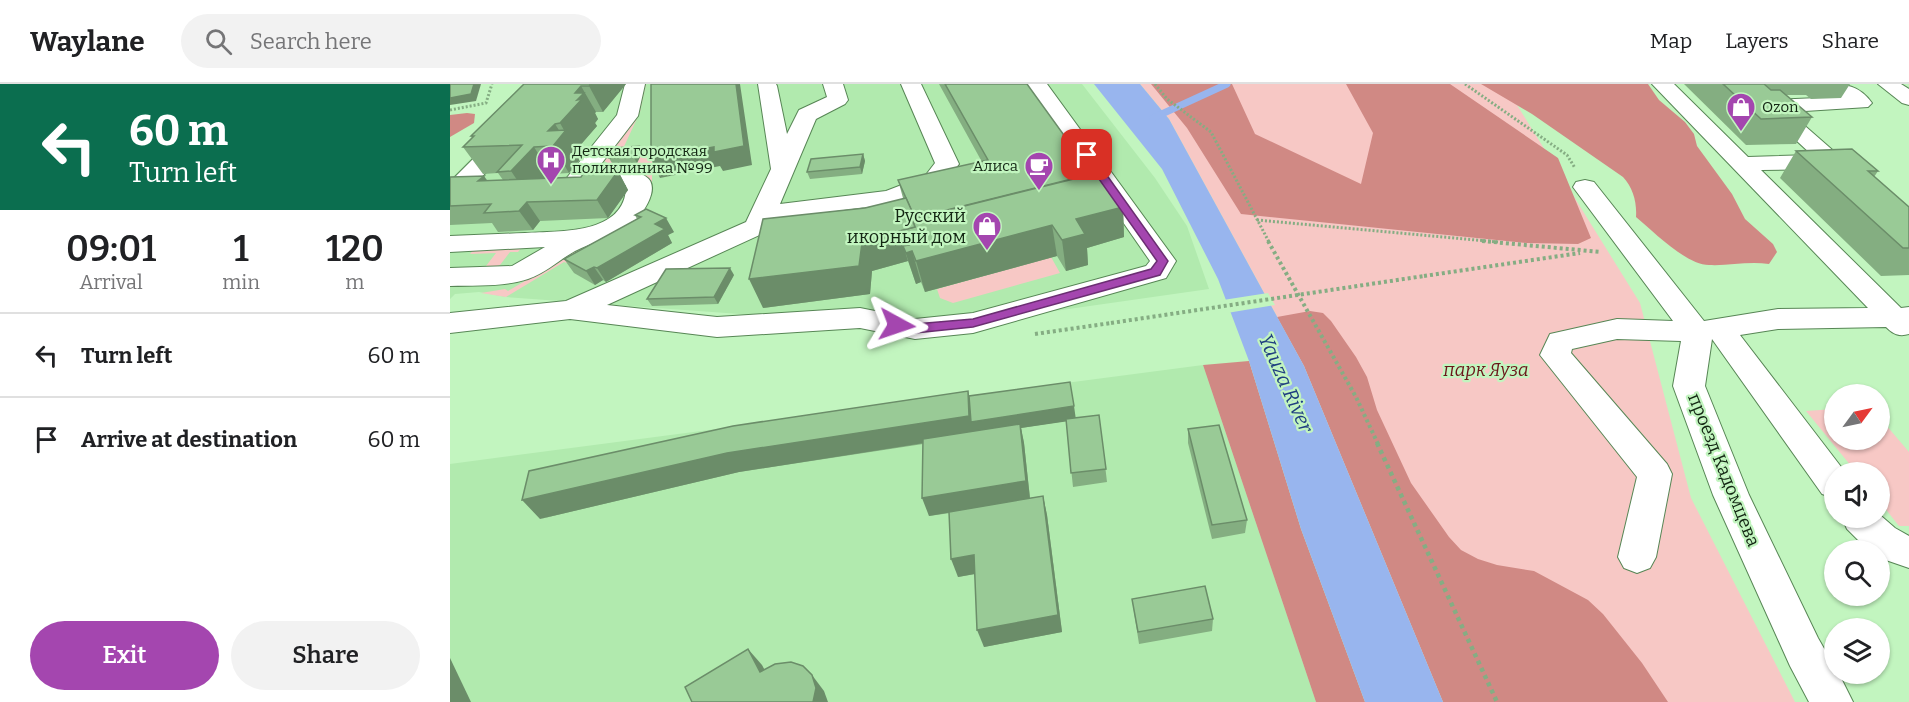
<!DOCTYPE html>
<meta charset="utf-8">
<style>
:root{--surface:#fff;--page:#f2f2f2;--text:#202124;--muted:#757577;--line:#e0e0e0;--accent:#a446af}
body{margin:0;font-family:Bitter,serif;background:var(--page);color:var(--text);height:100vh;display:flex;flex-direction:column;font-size:22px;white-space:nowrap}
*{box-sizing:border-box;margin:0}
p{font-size:20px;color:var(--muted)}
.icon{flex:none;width:33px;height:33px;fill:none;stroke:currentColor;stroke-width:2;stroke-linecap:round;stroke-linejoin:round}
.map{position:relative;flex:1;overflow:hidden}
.drawer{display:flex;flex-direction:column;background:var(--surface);width:450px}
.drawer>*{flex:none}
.banner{background:#0b6e4f;color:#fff;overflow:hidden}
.needle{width:39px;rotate:57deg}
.fabs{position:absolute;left:1374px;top:300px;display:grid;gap:12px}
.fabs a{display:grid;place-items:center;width:66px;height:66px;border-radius:50%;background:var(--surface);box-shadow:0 2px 4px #0004;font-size:30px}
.pin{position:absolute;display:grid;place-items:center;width:51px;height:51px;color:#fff;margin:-26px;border-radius:12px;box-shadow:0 3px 9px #0006}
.me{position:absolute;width:66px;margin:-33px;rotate:95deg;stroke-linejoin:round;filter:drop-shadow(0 0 4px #0008)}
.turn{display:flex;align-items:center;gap:21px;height:126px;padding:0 30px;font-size:27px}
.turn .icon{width:78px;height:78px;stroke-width:2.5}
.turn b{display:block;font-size:42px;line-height:51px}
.eta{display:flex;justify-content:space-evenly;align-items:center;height:102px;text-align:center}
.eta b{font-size:36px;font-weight:600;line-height:42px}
.cta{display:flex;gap:12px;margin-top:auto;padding:12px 30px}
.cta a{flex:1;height:69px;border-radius:36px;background:var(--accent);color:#fff;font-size:24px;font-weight:600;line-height:69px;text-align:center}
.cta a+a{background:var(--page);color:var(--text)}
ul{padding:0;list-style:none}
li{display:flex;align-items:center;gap:18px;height:84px;padding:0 30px;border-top:2px solid var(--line)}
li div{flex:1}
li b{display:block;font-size:22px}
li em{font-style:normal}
header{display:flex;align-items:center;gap:36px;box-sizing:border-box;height:84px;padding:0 30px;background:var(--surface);border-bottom:2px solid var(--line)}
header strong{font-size:28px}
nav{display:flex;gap:33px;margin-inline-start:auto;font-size:21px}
.search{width:420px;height:54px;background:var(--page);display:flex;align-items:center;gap:15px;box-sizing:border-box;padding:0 21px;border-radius:33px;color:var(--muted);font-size:22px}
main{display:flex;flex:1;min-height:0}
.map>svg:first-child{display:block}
.built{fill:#b1eaae}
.green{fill:#f7c8c5}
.forest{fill:#d08984}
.water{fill:#98b5ee}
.pier{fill:#c2f5bf}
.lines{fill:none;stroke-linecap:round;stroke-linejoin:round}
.stream{stroke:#98b5ee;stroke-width:7}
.minor-casing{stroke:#578655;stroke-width:2}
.path-far2{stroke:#85ad83;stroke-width:3;stroke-dasharray:2 2;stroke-linecap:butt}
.path-far1{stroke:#85ad83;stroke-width:4;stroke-dasharray:3 3;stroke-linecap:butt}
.path{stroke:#85ad83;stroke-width:4.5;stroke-dasharray:4 4;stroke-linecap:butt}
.minor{fill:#fff;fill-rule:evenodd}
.path-bridge{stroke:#85ad83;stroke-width:4;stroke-dasharray:3 3;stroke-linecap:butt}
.wall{fill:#84ae81}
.shaded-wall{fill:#6b8d69}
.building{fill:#99ca96;stroke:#6b8d69;stroke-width:1.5}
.route{fill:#a446af;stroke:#6b2e72;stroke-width:1.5}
.labels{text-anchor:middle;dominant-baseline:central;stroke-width:4.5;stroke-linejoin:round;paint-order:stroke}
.far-poi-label{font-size:15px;fill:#132613;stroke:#c2f5bf;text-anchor:start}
.poi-label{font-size:18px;fill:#132613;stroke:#c2f5bf;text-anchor:end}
.park-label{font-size:18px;font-style:italic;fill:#6a1519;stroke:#c2f5bf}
.street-label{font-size:18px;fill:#132613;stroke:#c2f5bf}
.water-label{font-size:20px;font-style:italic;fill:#1f3e80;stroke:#c2f5bf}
</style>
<header>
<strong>Waylane</strong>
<div class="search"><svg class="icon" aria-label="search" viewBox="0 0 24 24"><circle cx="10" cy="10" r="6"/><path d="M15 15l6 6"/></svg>Search here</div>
<nav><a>Map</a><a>Layers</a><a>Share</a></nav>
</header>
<main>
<section class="drawer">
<div class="banner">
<div class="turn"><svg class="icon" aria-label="left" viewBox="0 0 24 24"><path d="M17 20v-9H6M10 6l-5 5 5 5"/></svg><div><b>60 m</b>Turn left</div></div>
</div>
<div class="eta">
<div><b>09:01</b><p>Arrival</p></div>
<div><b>1</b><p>min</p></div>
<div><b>120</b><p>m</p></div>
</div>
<ul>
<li><svg class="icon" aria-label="left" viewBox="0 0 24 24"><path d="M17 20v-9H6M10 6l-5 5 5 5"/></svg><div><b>Turn left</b></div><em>60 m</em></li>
<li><svg class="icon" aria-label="arrive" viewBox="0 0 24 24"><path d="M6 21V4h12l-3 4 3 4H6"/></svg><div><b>Arrive at destination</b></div><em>60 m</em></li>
</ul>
<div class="cta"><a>Exit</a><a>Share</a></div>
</section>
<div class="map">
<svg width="1459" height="618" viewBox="0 0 1459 618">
<rect width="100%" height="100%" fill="#c2f5bf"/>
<g class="built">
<polygon points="93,0 632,0 705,94 737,142 759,205 485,244 56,213 29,208 5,210 0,215 0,96"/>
<polygon points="753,281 866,618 0,618 0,380"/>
</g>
<g class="green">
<polygon points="191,0 196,0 190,28 171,69 208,68 202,78 202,109 180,143 131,185 114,178 56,213 31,209 55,205 58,207 75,197 70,194 199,109 193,83 196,79 161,81 154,77"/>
<polygon points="690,0 1054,0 1190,219 1241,414 1345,618 993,618 854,282 719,35"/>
<polygon points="73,162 68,168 60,168 50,181 43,184 36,182 46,169 20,170 25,164"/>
<polygon points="601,173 610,189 503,219 490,214 487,205"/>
<polygon points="1384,325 1384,356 1430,356 1430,334 1459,368 1459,442 1449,442 1430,418 1430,388 1406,388 1356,327"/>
</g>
<g class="forest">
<polygon points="701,0 782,0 805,50 911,100 923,49 896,0 1000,0 1108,74 1141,154 1128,160 1077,159 791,130 737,44"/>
<path d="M1031,0h167l11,16 26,22 9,12 3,12 35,48 13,25 28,25 4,8 -8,12c-21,-3 -40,2 -60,1 -23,0 -56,-34 -73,-48 1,-15 -3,-29 -13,-40l-91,-63z"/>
<polygon points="17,29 25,30 24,39 0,53 0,31"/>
<polygon points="860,227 873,229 881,237 906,273 917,293 927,326 961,399 999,453 1011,466 1028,475 1047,481 1084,487 1138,516 1153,530 1192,579 1218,618 993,618 854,282 827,233"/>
<polygon points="799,277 851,445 915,618 866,618 753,281"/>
</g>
<polygon class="water" points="644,0 690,0 719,35 854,282 993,618 915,618 851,445 799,277 768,195 712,85"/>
<polygon class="pier" points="818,209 825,221 777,229 773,216"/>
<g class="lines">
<polyline class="stream" points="703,34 777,0"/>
<g class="minor-casing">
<g id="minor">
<polygon points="98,0 119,0 9,117 0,119 0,98"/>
<path d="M175,0h20l-7,32 -43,56c15,0 37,-5 50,4 19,11 -6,45 -19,53 -16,10 -34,13 -51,22 -16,9 -29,22 -47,28 -25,8 -52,6 -78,7v-18l62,-2 33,-19 -95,5v-16c25,-1 50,-2 75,-3 35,-2 102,2 101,-48l-49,2 -8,-2 -4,-5 52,-65z"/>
<polygon points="308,0 326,0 327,2 337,50 349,26 377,13 373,0 393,0 398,16 395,20 366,35 330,120 436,107 475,92 485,79 451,0 471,0 509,80 491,102 449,119 323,135 316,148 157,221 267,233 410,224 465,235 523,229 696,182 700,177 577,0 597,0 726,177 716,194 523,249 465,255 410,244 267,253 120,235 0,249 0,229 116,217 296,138 321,85"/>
<path d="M1202,0h22l74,73 64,-2 -53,-49 4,-4 7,-2 71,-3 -15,-13c19,0 33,1 46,19l-4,4 -79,5 120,105v17l-13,-2 -69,-63 -66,1 140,138 8,-1v27c-10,3 -16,0 -23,-7l-108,2 -38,6 105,137h-11v26l-12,-4 -110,-155 -7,47 44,109 69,143 16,28v8h5l14,28h-44l-19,-36 -77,-171 -40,-109 8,-45 -64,-2 -45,10 -1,4 96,111 5,10 -16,83 -6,11 -13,5 -13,-5 -6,-11 19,-80 -97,-122 10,-21 67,-15 56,2 -100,-134 3,-5 9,-2 9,2 110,139 74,-12 90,-1z"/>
<polygon points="1428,0 1451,0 1459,5 1459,21 1452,19"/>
<polygon points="1430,431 1445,444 1459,452 1459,484 1430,474 1430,466 1418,466 1397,445 1392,434 1430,434"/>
</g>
</g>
<g class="path-far2">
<polyline points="705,0 717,15 761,48 819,158"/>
<polyline points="1015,0 1117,71 1125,84"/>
<polyline points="0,26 36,19 42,0"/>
<polyline points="807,136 1048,158"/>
</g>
<g class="path-far1">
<polyline points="818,157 906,313 928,360"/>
<polyline points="1032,157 1151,168"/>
<polyline points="974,192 1130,169"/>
<polyline points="585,250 661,239"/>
</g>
<polyline class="path" points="927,359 1047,618"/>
<use href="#minor" class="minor"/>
<polyline class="path-bridge" points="661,239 974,192"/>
</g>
<g class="wall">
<polygon points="74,0 176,0 153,28 146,28 145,29 148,35 145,39 147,42 127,65 132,73 119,89 101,90 97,95 131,93 168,87 178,106 158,134 90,137 83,146 48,148 42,139 0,141 0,93 37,97 53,96 48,89 33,90 13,63 22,54 21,52"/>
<polygon points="489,0 577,0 642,90 673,123 674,153 637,164 638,181 616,187 607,172 475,208 471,198 466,200 458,177 422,187 420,210 313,224 453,114 448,96 532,78"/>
<polygon points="1234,0 1400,0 1391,14 1361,15 1356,11 1336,11 1362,33 1346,60 1296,61"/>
<polygon points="189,62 192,69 187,79 163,81 159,74"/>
<polygon points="1346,67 1428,87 1424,93 1459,123 1459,191 1431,192 1330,94"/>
<polygon points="413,70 415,77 412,90 360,95 357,88"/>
<polygon points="185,131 224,148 218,151 222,159 156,198 153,196 145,201 124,189 114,175 187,135"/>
<polygon points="284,191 268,220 202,222 197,215"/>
<polygon points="519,312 626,334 649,331 657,398 623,403 616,337 571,344 574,359 580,414 593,412 597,431 612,548 534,563 525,490 508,493 500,429 479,432 473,360 289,388 90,435"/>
<polygon points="738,345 797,436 795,449 762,455 738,359"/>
<polygon points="682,515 763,535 762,547 689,560"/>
</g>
<g class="shaded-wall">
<polygon points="24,0 31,0 26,17 0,21 0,14"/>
<polygon points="141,0 176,0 153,28 139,2"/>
<polygon points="286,0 290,0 302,81 273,87 270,82 210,94 201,75 264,63"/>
<polygon points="131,2 146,28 145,29 148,35 145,39 147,42 127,65 132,73 119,89 103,62 98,47 105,40 112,51 115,48 110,39 125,9"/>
<polygon points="189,62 192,69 187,79 183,72"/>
<polygon points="84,63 101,90 80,115 61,87"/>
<polygon points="413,70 415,77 412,90 410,83"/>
<polygon points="168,87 178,106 158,134 147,116"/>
<polygon points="34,92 47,110 28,97"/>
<polygon points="77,118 90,137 83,146 69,127"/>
<polygon points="673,123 674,153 637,164 638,181 616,187 612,156 626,135"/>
<polygon points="216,134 224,148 218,151 222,159 156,198 147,184 205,140"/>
<polygon points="466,137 462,167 471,198 466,200 449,149"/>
<polygon points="602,141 607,172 475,208 466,177"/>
<polygon points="449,149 458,177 422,187 420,210 313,224 299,195 412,159"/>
<polygon points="144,183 153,196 145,201 136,187"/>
<polygon points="280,184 284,191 268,220 264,213"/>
<polygon points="518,307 523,326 624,322 626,336 571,344 574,359 580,415 479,432 472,414 570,344 289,388 90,435 72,416"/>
<polygon points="593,412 597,431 612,548 534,563 527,546"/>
<polygon points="524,471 530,489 508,493 501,475"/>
<polygon points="298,565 312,581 324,603 310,588"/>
<polygon points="0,574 21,618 0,618"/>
<polygon points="362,591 374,607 378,618 363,618"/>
</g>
<g class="building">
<polygon points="0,0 24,0 21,10 0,14"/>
<polygon points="74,0 141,0 139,2 131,2 125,9 134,9 127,16 132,15 110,39 105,40 98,47 116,46 103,62 84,63 61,87 47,88 72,61 13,63 24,52 21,52"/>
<polygon points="201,0 286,0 294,62 264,68 264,63 201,75"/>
<polygon points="495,0 577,0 642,90 465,134 448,96 538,76"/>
<polygon points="1273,0 1314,0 1321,6 1330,6 1362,33 1311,35"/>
<polygon points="189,62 183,72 159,74 165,64"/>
<polygon points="1402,65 1428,87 1418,87 1459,123 1459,164 1453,164 1346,67"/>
<polygon points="413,70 410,83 357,88 361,75"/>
<polygon points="168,87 147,116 77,118 69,127 34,129 41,120 0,122 0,93 34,92 28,97 131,93 134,88"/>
<polygon points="648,89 673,123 626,135 635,150 612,156 602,141 466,177 462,167 456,169 453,162 459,161 456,152 451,153 449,147 465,143 462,135"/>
<polygon points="456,114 465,134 462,135 465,143 449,147 449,149 412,159 409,182 299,195 313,135 415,124"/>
<polygon points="196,125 216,134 205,140 215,145 147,184 144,183 136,187 114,175 191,133 185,131"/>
<polygon points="280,184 264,213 197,215 216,185"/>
<polygon points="620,298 624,322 521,338 519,312"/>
<polygon points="518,307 519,332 277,369 72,416 79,387 283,342"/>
<polygon points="649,331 656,385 621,389 616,335"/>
<polygon points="570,340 576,397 472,414 473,355"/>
<polygon points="769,341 797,436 762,441 738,345"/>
<polygon points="593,412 608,531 527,546 524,471 501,475 499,428"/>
<polygon points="755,502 763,535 688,548 682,515"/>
<polygon points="298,565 310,588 325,580 341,578 353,582 362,591 366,604 363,618 242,618 235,603"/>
</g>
<polygon class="route" points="637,68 641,69 718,177 710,191 523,243 465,249 442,244 440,241 447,237 465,240 523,235 701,185 707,177 632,71"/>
<defs>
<g id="shop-pin" transform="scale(1.5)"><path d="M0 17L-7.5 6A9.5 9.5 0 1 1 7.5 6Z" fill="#a446af" stroke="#c2f5bf"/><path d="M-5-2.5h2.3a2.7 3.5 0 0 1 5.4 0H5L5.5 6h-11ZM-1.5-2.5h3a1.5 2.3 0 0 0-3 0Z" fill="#fff"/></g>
<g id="hospital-pin" transform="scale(1.5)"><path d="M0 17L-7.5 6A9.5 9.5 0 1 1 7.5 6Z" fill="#a446af" stroke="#c2f5bf"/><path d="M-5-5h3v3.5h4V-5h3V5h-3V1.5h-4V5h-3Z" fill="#fff"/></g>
<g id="cafe-pin" transform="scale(1.5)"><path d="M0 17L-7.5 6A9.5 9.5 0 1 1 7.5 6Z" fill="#a446af" stroke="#c2f5bf"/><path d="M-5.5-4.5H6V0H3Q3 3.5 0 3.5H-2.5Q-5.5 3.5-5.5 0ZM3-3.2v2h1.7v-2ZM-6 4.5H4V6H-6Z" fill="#fff"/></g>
</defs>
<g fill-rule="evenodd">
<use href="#shop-pin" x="1291" y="23"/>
<use href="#hospital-pin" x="101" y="76"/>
<use href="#cafe-pin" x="589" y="82"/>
<use href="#shop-pin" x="537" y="142"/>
</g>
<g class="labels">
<g class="far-poi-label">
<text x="1312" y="23">Ozon</text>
<text x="122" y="67">Детская городская<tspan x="122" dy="17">поликлиника №99</tspan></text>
<text x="568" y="82" text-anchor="end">Алиса</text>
</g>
<g class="poi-label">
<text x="516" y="132">Русский<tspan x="516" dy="21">икорный дом</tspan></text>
</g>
<g class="park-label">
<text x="1036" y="286">парк Яуза</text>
</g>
<g class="street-label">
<text transform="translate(1274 386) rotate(68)">проезд Кадомцева</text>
</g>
<g class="water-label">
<text transform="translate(836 299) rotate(66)">Yauza River</text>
</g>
</g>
</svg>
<div class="fabs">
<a><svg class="needle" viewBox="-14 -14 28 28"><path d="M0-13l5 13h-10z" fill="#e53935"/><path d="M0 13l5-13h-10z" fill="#757577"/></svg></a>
<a><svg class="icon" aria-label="sound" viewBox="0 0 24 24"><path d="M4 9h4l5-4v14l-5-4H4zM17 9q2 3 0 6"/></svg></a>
<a><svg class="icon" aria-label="search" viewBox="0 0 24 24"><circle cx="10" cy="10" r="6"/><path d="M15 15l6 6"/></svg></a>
<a><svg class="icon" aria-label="layers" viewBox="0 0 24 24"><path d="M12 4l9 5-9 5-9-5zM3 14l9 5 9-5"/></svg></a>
</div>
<div class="pin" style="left:637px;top:71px;background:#d93025"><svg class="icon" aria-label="arrive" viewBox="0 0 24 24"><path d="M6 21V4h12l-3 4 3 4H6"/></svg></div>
<svg class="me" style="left:447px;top:241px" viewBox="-20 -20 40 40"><path d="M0-17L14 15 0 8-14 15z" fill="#a446af" stroke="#fff" stroke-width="4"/></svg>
</div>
</main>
